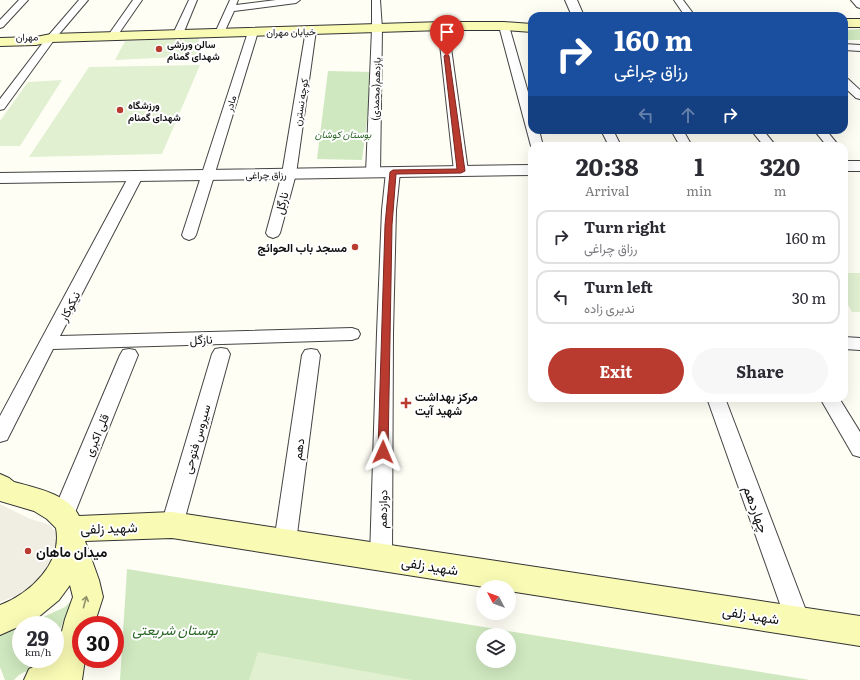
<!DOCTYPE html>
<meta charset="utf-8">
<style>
:root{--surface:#fff;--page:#f7f7f7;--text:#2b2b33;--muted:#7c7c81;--line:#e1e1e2;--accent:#b93b30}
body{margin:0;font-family:Literata,Vazirmatn,serif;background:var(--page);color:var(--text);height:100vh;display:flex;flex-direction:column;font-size:15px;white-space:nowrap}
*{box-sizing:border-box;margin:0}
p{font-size:13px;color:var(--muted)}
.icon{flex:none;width:22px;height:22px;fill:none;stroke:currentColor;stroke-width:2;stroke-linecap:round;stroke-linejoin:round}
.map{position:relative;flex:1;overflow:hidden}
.panel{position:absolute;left:528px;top:142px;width:320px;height:260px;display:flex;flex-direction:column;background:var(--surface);border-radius:12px;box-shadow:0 4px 16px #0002}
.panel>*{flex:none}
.top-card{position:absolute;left:528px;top:12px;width:320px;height:122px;border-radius:12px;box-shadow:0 4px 16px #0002;background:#1a4fa0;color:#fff;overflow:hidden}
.needle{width:26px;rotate:311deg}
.controls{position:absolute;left:476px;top:580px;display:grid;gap:8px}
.controls a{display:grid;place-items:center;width:40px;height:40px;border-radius:50%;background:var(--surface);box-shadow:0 4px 16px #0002;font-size:20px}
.speed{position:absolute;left:12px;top:616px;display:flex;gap:8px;font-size:20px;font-weight:700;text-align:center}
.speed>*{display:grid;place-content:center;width:52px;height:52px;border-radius:50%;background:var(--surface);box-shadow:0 4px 16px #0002;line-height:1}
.speed small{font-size:10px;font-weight:400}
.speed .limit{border:6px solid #d22;background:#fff;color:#111}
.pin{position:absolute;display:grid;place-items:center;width:34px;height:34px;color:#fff;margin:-41px -17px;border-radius:50% 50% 50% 0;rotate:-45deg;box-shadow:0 0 4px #0007}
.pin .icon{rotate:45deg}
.me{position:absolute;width:44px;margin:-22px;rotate:1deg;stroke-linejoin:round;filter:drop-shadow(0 0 3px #0008)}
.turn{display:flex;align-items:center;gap:14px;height:84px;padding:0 20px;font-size:18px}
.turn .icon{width:52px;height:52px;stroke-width:2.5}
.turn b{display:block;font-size:28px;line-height:34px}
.lanes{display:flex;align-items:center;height:38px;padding:0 20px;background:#0003;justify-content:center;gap:20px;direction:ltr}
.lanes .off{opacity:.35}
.eta{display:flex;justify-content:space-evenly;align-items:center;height:68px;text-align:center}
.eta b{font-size:24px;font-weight:700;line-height:28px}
.primary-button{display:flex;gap:8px;margin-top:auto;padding:8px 20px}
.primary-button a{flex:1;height:46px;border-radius:24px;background:var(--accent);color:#fff;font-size:16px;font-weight:700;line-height:46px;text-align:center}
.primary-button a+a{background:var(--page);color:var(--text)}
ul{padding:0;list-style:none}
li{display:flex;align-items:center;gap:12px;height:54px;margin:0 8px 6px;padding:0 12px;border:2px solid var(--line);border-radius:12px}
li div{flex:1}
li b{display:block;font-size:15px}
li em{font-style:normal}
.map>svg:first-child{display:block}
.green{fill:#cfe8bf;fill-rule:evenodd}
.pitch{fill:#e1f0d1}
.plaza{fill:#f0eee2}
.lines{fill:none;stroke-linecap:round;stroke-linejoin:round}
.minor-casing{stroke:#444;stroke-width:2}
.tertiary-casing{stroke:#444;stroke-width:2}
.secondary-casing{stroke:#333;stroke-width:2}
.minor{fill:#fff;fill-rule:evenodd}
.tertiary{fill:#fff;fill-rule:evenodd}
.secondary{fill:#f9fab4;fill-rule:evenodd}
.oneway{stroke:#91916b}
.route{fill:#b93b30;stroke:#78261f}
.poi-dot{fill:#b93b30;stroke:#fff;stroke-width:1.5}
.labels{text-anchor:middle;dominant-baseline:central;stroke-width:4;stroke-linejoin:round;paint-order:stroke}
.far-street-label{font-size:10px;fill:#111;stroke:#fff}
.far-poi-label{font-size:10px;font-weight:bold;fill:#111;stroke:#fff;text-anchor:start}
.far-park-label{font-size:10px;font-style:italic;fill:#296624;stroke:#fff}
.street-label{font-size:12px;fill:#111;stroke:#fff}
.poi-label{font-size:12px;font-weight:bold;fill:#111;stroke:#fff;text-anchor:end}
.near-street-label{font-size:14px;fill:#111;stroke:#fff}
.near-poi-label{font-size:14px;font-weight:bold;fill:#111;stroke:#fff;text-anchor:start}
.near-park-label{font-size:14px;font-style:italic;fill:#296624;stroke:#fff}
</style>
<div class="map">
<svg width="860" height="680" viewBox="0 0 860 680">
<rect width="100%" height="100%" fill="#fefef5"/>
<g class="green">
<polygon points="860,29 860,40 844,40 844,30"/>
<polygon points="328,71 373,72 362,160 317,159"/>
<path d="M127,569l683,111h-690zM483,635h26v26h-26z"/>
<polygon points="72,600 58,634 55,645 55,625 26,625 65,607"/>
<path d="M21,627v32h30l-4,15c-14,-3 -22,-7 -33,6h-9l-5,-13v-33z"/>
</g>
<g class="pitch">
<polygon points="199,38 196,56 115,60 125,41"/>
<polygon points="200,65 162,154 29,157 89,67"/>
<polygon points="62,80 20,146 0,146 0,121 28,82"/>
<polygon points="844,273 860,273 860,312 852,312 844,298"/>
<polygon points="258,652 413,680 249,680"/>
</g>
<polygon class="plaza" points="0,504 28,518 50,525 56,533 57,544 55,558 40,579 23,593 0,602"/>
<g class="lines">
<g class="minor-casing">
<g id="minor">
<polygon points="19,0 28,0 3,27 0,28 0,20"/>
<polygon points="79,0 88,0 54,40 4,109 0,110 0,99 48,36"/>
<polygon points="133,0 142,0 115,39 109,39 107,37"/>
<polygon points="189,0 197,0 183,34 181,36 175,36 173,34"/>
<polygon points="230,0 238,0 236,5 276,0 300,0 296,3 234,11 223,35 217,35 215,33"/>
<polygon points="372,0 380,0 382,29 380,173 378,176 368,176 366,173 372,29"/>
<polygon points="674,0 683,0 695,16 685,16"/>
<polygon points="851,0 860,0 860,8 857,7"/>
<polygon points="443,23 448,26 468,171 466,174 456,174 454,171 438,26"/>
<polygon points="504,23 509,26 532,106 532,130 539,130 543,146 532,146 532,148 531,146 499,26"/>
<polygon points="311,27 316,30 296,174 280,233 278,236 273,238 268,236 266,233 282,174 306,30"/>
<polygon points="253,29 258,32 196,235 194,238 189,240 184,238 182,235 248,32"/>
<polygon points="844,44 860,45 860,51 844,50"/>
<polygon points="844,78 848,79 860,90 860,99 856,98 844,87"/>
<polygon points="601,130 613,130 621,146 609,146"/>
<polygon points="671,130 683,130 692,146 680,146"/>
<polygon points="751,130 763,130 776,146 764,146"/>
<polygon points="814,130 826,130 839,146 827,146"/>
<polygon points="393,168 398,169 400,172 396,210 393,333 392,557 389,564 381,568 373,564 370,557 377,333 382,210 386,172 388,169"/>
<polygon points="136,172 141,173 143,176 60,336 352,328 358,330 360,334 358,338 352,340 53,349 7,440 0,442 0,416 129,176 131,173"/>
<polygon points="844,337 860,338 860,350 844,349"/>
<polygon points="221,348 227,349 230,354 183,525 180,532 172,535 164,532 161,525 212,354 215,349"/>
<polygon points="129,349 135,350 138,355 74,515 70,522 63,525 56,522 52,515 120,355 123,350"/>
<polygon points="311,349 317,350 320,355 296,542 293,549 285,552 277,549 274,542 302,355 305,350"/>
<polygon points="707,398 725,398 810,621 806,629 798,633 790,629 786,621"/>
<polygon points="820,398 839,398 860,432 860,457 853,455"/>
</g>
</g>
<g class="tertiary-casing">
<g id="tertiary">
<polygon points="565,0 577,0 584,16 572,16"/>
<rect x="844" y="161" width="16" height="10"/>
<polygon points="532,165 532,175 0,183 0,173"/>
</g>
</g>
<g class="secondary-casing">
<g id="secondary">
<rect x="844" y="19" width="16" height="8"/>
<polygon points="443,22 504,22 532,24 532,32 504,30 443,30 51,42 36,45 0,46 0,38 36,37 51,34"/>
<path d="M0,474l9,4 5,4c22,6 54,12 65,34l93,-4 688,104v30l-351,-55v-4h-25l-312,-49 -87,3 14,39 4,17 -9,28h-13v34h4l-3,21h-58l5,-11 11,-5 13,-1 2,-4 10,-40 8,-22 -3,-12 -11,15 -23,19 -36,16v-30c30,-11 63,-42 56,-77l-9,-9 -13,-8 -34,-10z"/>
</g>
</g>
<use href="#minor" class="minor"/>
<use href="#tertiary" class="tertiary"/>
<use href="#secondary" class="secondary"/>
</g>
<defs><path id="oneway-shaft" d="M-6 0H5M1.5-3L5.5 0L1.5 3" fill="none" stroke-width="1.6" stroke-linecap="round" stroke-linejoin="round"/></defs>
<use class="oneway" href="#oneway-shaft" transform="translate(85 602) rotate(-75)"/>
<polygon class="route" points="447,54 449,56 465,171 461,173 396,174 392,225 388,452 387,455 383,457 379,455 378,452 385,225 390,172 393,170 457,169 444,56"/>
<g class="poi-dot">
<circle cx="159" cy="49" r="4"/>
<circle cx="120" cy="110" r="4"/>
<circle cx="355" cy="247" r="4"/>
<path d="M404 397h4v4h4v4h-4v4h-4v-4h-4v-4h4z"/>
<circle cx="28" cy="551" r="4"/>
</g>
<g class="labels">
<g class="far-street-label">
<text transform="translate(291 31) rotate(-1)">خیابان مهران</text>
<text transform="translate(27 36) rotate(-1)">مهران</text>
<text transform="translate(375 89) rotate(-88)">یازدهم(محمدی)</text>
<text transform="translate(300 102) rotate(-81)">کوچه نسترن</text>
<text transform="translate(230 103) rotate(-73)">مادر</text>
<text transform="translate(266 174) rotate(-1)">رزاق چراغی</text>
</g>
<g class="far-poi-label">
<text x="167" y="43">سالن ورزشی<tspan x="167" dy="12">شهدای گمنام</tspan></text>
<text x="128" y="104">ورزشگاه<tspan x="128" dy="12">شهدای گمنام</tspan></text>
</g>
<g class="far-park-label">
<text x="343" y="133">بوستان کوشان</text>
</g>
<g class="street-label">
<text transform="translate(281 203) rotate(-76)">نارگل</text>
<text transform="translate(69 306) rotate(-63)">نیکوکار</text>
<text transform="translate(201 339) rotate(-2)">نازگل</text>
<text transform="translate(96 435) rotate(-67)">قلی اکبری</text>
<text transform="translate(196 439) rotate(-74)">سیروس فتوحی</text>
<text transform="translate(298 449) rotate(-82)">دهم</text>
<text transform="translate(382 509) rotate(-89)">دوازدهم</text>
</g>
<g class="poi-label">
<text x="347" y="247">مسجد باب الحوائج</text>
<text x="415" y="396" text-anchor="start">مرکز بهداشت<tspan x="415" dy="14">شهید آیت</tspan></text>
</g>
<g class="near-street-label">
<text transform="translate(757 509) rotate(70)">چهاردهم</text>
<text transform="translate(109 527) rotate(-2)">شهید زلفی</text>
<text transform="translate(430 565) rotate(9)">شهید زلفی</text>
<text transform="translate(751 614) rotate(9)">شهید زلفی</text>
</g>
<g class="near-poi-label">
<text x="36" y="551">میدان ماهان</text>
</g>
<g class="near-park-label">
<text x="175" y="629">بوستان شریعتی</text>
</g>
</g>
</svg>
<div class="controls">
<a><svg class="needle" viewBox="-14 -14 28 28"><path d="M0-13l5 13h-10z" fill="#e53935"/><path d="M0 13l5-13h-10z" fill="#7c7c81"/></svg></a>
<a><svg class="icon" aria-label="layers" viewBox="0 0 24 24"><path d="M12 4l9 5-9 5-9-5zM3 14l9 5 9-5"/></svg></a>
</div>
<div class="speed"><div>29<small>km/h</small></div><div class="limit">30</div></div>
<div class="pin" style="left:447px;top:56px;background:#d93025"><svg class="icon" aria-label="arrive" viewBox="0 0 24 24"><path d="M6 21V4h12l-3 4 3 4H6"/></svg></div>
<svg class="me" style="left:383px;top:452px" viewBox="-20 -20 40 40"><path d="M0-17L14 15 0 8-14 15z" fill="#b93b30" stroke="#fff" stroke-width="4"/></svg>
<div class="top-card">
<div class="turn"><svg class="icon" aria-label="right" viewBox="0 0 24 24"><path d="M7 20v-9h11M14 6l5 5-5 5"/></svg><div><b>160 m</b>رزاق چراغی</div></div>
<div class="lanes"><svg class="icon off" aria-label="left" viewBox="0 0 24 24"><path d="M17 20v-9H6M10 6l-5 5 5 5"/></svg><svg class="icon off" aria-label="ahead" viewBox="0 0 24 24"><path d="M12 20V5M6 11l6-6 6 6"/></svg><svg class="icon" aria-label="right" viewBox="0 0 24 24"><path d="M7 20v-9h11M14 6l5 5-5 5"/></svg></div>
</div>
<section class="panel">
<div class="eta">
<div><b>20:38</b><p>Arrival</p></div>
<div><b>1</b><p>min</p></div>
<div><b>320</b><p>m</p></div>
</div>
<ul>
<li><svg class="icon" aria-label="right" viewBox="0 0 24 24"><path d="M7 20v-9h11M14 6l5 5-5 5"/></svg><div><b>Turn right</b><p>رزاق چراغی</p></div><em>160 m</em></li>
<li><svg class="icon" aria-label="left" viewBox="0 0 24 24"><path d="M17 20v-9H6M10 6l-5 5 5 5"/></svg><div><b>Turn left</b><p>ندیری زاده</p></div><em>30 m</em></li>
</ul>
<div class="primary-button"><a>Exit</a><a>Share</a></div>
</section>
</div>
